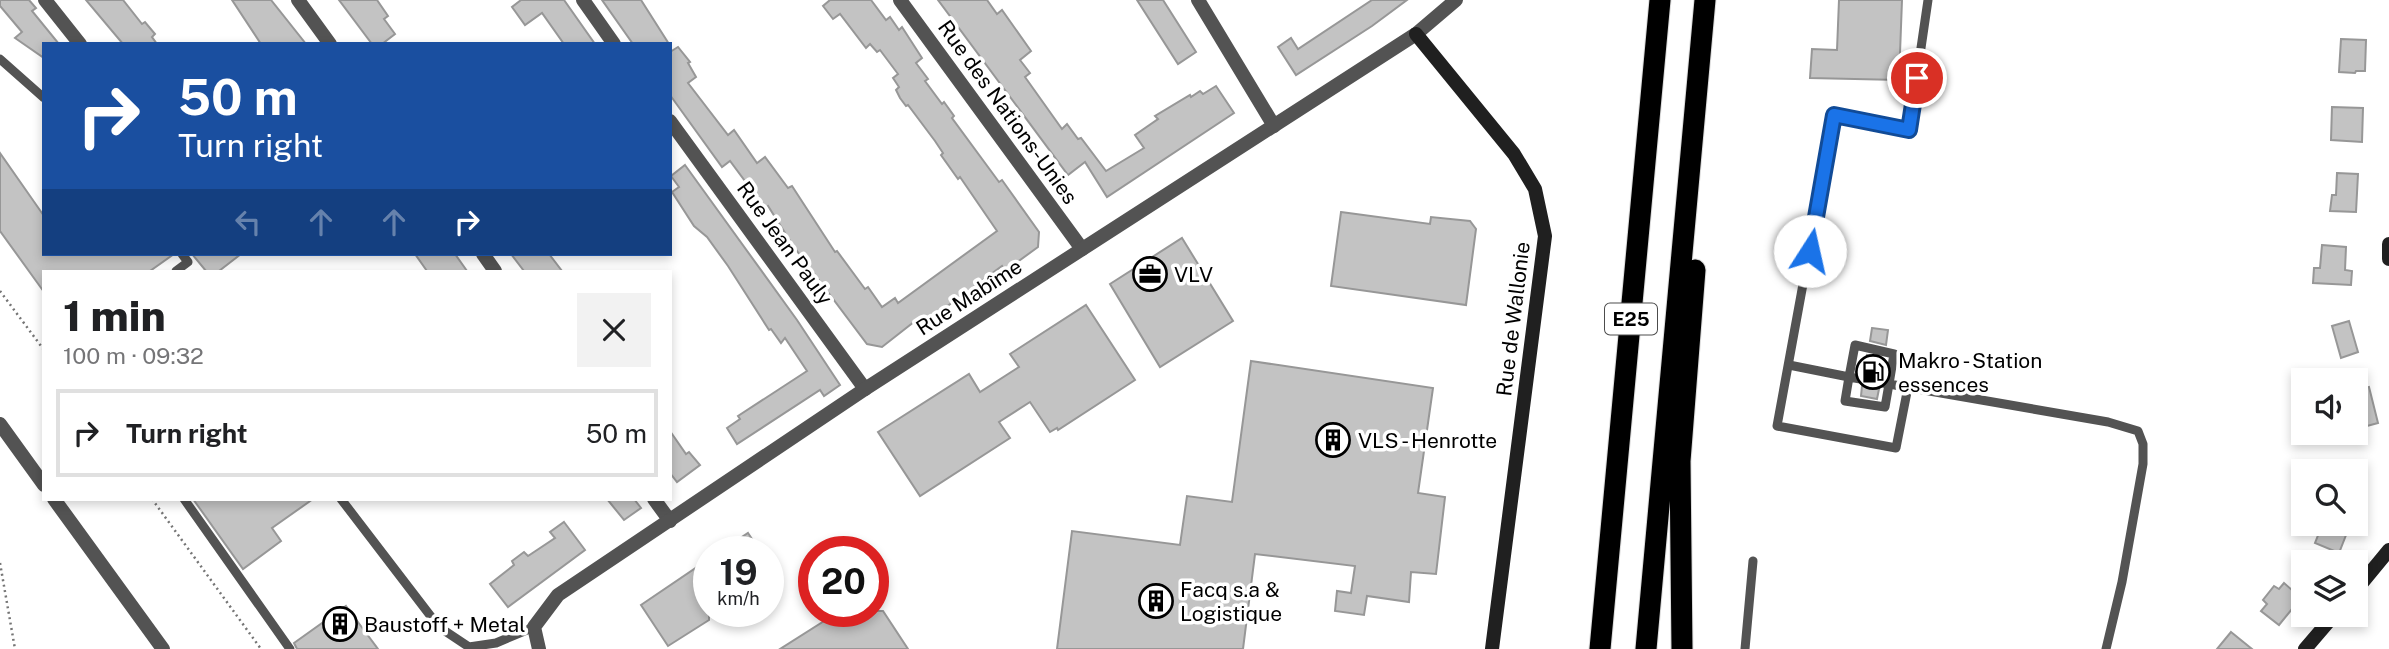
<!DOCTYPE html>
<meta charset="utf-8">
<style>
:root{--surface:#fff;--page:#f2f2f2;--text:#202124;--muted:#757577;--line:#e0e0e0}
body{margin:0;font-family:"Public Sans",sans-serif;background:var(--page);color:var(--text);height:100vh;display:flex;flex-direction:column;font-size:26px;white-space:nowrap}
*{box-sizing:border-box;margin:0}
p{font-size:23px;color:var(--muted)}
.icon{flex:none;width:38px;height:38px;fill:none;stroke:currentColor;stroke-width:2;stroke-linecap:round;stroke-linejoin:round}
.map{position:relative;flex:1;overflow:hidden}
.details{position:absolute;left:42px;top:270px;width:630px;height:231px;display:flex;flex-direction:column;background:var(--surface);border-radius:0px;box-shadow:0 4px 10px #0003}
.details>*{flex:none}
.hud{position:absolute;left:42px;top:42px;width:630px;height:214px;border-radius:0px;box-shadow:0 4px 10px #0003;background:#1a4fa0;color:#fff;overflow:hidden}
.controls{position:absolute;left:2291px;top:368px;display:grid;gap:14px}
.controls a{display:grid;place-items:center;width:77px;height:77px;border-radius:0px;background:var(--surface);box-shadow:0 4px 10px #0003;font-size:35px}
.speed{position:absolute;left:693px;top:536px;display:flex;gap:14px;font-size:35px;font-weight:700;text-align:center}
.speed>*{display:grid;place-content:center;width:91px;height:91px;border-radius:50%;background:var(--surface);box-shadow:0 4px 10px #0003;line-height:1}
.speed small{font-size:18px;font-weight:400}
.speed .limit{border:10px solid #d22;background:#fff;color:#111}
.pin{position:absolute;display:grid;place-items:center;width:60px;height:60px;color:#fff;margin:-30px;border:4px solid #fff;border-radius:50%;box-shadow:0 2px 7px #0007}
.me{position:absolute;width:77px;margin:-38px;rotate:10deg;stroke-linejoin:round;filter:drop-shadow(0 0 5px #0008)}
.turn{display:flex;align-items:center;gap:24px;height:147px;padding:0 21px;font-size:32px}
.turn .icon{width:91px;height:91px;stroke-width:2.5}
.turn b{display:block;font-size:49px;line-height:60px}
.lanes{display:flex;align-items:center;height:66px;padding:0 21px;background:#0003;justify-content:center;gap:35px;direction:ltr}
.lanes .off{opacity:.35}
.round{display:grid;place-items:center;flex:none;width:74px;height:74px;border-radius:0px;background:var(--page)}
.overview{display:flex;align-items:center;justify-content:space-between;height:119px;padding:0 21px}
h1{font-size:42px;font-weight:800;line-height:52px}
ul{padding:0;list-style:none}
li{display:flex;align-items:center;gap:21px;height:88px;margin:0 14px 10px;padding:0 7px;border:4px solid var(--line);border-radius:0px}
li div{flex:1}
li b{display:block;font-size:26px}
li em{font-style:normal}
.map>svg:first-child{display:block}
.building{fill:#c3c3c3;stroke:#979797;stroke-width:2}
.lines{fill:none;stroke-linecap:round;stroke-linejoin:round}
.highway-casing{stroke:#dbdbdb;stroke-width:23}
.path{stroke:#757575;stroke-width:2.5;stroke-dasharray:2 3.5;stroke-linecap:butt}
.lane{stroke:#535353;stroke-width:9}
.street{stroke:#535353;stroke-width:14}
.secondary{stroke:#202020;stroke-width:14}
.highway{stroke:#000;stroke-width:21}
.route-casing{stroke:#114b97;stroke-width:18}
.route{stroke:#1a73e8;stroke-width:12}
.labels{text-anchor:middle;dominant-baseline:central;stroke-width:7;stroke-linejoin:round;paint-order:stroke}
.shield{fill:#fff;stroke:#4c4c4c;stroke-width:2}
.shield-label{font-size:19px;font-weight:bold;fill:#000}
.street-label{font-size:21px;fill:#000;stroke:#fff}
.poi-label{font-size:21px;fill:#000;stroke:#fff;text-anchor:start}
</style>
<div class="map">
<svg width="2389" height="649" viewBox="0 0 2389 649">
<rect width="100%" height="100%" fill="#fff"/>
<g class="building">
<polygon points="0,0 29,0 36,8 32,11 59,44 44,44 44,58 15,38 22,32 0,6"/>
<polygon points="86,0 123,0 142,24 145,22 155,34 152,37 157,44 123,44"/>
<polygon points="232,0 271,0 306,44 261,44"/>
<polygon points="339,0 377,0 388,16 384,19 395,34 382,44 372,44"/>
<polygon points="521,0 564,0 595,44 564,44 542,13 525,25 512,7"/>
<polygon points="602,0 641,0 669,44 633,44"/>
<polygon points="830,0 871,0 886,20 890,17 899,30 902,27 922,58 916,63 928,79 925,81 942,104 944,102 954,116 952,118 999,182 1002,180 1039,232 1038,247 1005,271 1002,266 923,324 919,318 882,347 867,344 794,247 768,206 765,208 730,161 722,167 670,95 670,52 678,47 690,62 688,63 696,77 688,83 728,135 734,130 757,163 765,157 788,188 792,186 835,252 837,251 865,289 868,287 882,307 895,298 898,303 997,231 960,177 958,179 941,155 943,153 935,141 908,105 906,106 900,98 896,90 899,87 893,78 898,74 880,50 877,52 870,44 866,48 840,14 833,19 823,6"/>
<polygon points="938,0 987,0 997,14 1002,10 1031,51 1020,60 1030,73 1025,77 1062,129 1067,124 1078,139 1081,138 1106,171 1144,148 1135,135 1158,119 1155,116 1190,95 1191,97 1200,91 1203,94 1216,86 1234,113 1107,197 1085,162 1068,175"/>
<polygon points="1137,0 1163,0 1196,52 1178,64"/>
<polygon points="1372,0 1407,0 1372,26 1296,75 1278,47 1291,38 1298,49"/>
<polygon points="1839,0 1902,0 1899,80 1810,78 1812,49 1837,50"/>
<polygon points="2341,39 2366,40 2365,71 2356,71 2355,73 2339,72"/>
<polygon points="2332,107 2363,108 2362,142 2331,140"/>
<polygon points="0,153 44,216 44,254 174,254 150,271 44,271 44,292 0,231"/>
<polygon points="685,165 797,320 840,385 824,396 820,390 737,444 727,428 740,419 738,416 807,371 785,338 781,343 771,329 769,330 728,266 707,237 694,226 672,192 679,187 671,176"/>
<polygon points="2337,173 2358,174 2356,212 2330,211 2332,195 2336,195"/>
<polygon points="1341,212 1430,224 1431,217 1470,221 1476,229 1466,305 1331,286"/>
<polygon points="1182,238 1233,321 1160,367 1110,284"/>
<polygon points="2322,245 2346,247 2345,270 2352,271 2351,285 2313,283 2314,268 2320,268"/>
<polygon points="192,254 241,254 219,271 206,271"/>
<polygon points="415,254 455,254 467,271 427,271"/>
<polygon points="511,254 549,254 562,271 524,271"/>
<polygon points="1086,305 1135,380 1058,430 1057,428 1050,432 1030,402 999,422 1010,438 920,496 878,432 969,374 980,392 1019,367 1010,354"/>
<polygon points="2349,321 2358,352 2341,358 2332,326"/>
<polygon points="1872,328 1888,330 1886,345 1870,341"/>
<polygon points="1867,355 1884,359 1881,375 1865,373"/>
<polygon points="1251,361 1433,388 1418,493 1445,497 1436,574 1411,572 1409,602 1367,596 1364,615 1335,611 1337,591 1351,593 1355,566 1255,554 1243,649 1057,649 1072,531 1180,545 1187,496 1232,502"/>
<polygon points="1862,386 1879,389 1877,399 1861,396"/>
<polygon points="2369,387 2378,423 2356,429 2356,390"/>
<polygon points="670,431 686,454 689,452 700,465 677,482 670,473"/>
<polygon points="193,499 313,499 272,528 281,541 243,569"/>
<polygon points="607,499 634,499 641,508 624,520"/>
<polygon points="564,522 585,550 508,607 490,584 514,565 512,561 524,552 528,556 555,538 550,532"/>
<polygon points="2323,523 2346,523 2344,528 2348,530 2339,553 2315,543"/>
<polygon points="748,533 760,551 721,551"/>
<polygon points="709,559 709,620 668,646 641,605"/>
<polygon points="2284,583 2301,598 2279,625 2261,611 2267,604 2263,600 2274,586 2279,589"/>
<polygon points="346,606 378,649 297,649 294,643"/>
<polygon points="840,611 883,611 908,649 780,649"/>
<polygon points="2231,632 2252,649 2217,649"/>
</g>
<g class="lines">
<g class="highway-casing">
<g id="highway">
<polyline points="1600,649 1660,0"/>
<polyline points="1646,649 1705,0"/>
<polyline points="1682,649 1680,461 1695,270"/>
</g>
</g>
<g class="path">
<polyline points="0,291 44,350"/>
<polyline points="152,499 261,649"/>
<polyline points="0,563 15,649"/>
</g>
<g class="lane">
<polyline points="0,59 44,98"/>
<polyline points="176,271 188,262 182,254"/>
<polyline points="1789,365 1849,377 1855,345 1894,354 1889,384 2108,422 2138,431 2143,444 2143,464 2122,582 2106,649"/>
<polygon points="1849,377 1889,384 1885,407 1845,401"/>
<polyline points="1908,387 1896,448 1777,426 1834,115 1909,130 1928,0"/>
<polyline points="184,499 290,649"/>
<polyline points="341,499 439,627 469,647 496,643 534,627"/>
<polyline points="1745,649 1753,561"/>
</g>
<g class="street">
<polyline points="45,0 80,44"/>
<polyline points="298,0 330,44"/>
<polyline points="583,0 614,44"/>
<polyline points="900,0 1082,249"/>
<polyline points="1198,0 1274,126"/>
<polyline points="670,121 865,389"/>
<polyline points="483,254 495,271"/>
<polyline points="0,424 44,485"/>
<polyline points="54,499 163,649"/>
<polyline points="654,499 670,521"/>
<polyline points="539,649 534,627 558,595 865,389 1416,34 1456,0"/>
</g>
<g class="secondary">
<polyline points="1416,34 1514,154 1535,189 1545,236 1492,649"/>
<polyline points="2389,244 2389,259"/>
<polyline points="2356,590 2389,550"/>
<polyline points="2305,649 2335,614"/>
</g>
<use href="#highway" class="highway"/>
</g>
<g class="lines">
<g class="route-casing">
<polyline id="route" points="1810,251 1834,115 1909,130 1917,78"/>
</g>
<use href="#route" class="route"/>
</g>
<defs>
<g id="office-ring" transform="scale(1.75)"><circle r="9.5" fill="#fff" stroke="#000" stroke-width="1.5"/><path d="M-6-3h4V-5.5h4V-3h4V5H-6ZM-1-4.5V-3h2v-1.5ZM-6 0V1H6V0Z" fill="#000"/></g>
<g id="fuel-ring" transform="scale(1.75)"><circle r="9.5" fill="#fff" stroke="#000" stroke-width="1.5"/><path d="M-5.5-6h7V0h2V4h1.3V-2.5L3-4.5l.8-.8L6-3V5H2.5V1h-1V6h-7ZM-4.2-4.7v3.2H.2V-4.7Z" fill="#000"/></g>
<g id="building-ring" transform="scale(1.75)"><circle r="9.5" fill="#fff" stroke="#000" stroke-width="1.5"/><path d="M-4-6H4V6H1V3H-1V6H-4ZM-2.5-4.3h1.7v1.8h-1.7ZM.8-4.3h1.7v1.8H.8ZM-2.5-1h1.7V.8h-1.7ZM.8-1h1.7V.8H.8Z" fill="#000"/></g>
</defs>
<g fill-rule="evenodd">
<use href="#office-ring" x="1150" y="274"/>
<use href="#fuel-ring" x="1873" y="372"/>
<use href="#building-ring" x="1333" y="440"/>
<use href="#building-ring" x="1156" y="601"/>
<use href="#building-ring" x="340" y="624"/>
</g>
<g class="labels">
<rect class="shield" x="1605" y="303.5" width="52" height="31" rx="5"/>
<g class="shield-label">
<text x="1631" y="319">E25</text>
</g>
<g class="street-label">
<text transform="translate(1008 112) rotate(54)">Rue des Nations-Unies</text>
<text transform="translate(785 243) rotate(54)">Rue Jean Pauly</text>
<text transform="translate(969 297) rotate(-33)">Rue Mabîme</text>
<text transform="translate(1513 319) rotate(-83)">Rue de Wallonie</text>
</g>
<g class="poi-label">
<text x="1174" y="274">VLV</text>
<text x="1898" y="360">Makro - Station<tspan x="1898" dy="24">essences</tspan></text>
<text x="1358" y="440">VLS - Henrotte</text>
<text x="1180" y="589">Facq s.a &amp;<tspan x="1180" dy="24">Logistique</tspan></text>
<text x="364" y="624">Baustoff + Metal</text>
</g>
</g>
</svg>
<div class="controls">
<a><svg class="icon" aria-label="sound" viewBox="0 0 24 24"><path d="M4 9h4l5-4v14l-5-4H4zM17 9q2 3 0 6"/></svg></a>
<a><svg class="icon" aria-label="search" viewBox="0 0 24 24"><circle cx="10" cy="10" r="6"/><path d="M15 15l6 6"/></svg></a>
<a><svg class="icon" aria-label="layers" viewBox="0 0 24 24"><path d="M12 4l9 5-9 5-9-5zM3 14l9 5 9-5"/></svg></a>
</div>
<div class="speed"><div>19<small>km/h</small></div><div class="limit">20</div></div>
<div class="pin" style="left:1917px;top:78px;background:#d93025"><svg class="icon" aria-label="arrive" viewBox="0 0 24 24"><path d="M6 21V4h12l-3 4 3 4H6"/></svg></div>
<svg class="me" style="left:1810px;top:251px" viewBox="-20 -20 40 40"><circle r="19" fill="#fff"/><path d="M0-13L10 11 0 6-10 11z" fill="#1a73e8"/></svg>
<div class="hud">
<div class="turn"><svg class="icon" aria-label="right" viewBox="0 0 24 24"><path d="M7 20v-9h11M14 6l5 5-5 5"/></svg><div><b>50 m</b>Turn right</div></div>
<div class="lanes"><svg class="icon off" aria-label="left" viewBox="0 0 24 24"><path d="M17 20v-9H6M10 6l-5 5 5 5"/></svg><svg class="icon off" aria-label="ahead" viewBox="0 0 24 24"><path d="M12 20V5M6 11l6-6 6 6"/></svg><svg class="icon off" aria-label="ahead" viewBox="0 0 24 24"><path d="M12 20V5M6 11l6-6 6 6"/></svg><svg class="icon" aria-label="right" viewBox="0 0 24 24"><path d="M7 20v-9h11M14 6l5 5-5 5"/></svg></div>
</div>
<section class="details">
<div class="overview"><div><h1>1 min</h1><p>100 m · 09:32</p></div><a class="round"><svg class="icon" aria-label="close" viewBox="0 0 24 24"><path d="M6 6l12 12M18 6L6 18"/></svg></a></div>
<ul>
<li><svg class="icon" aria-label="right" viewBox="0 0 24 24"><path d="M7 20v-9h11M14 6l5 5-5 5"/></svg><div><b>Turn right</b></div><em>50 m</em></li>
</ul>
</section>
</div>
